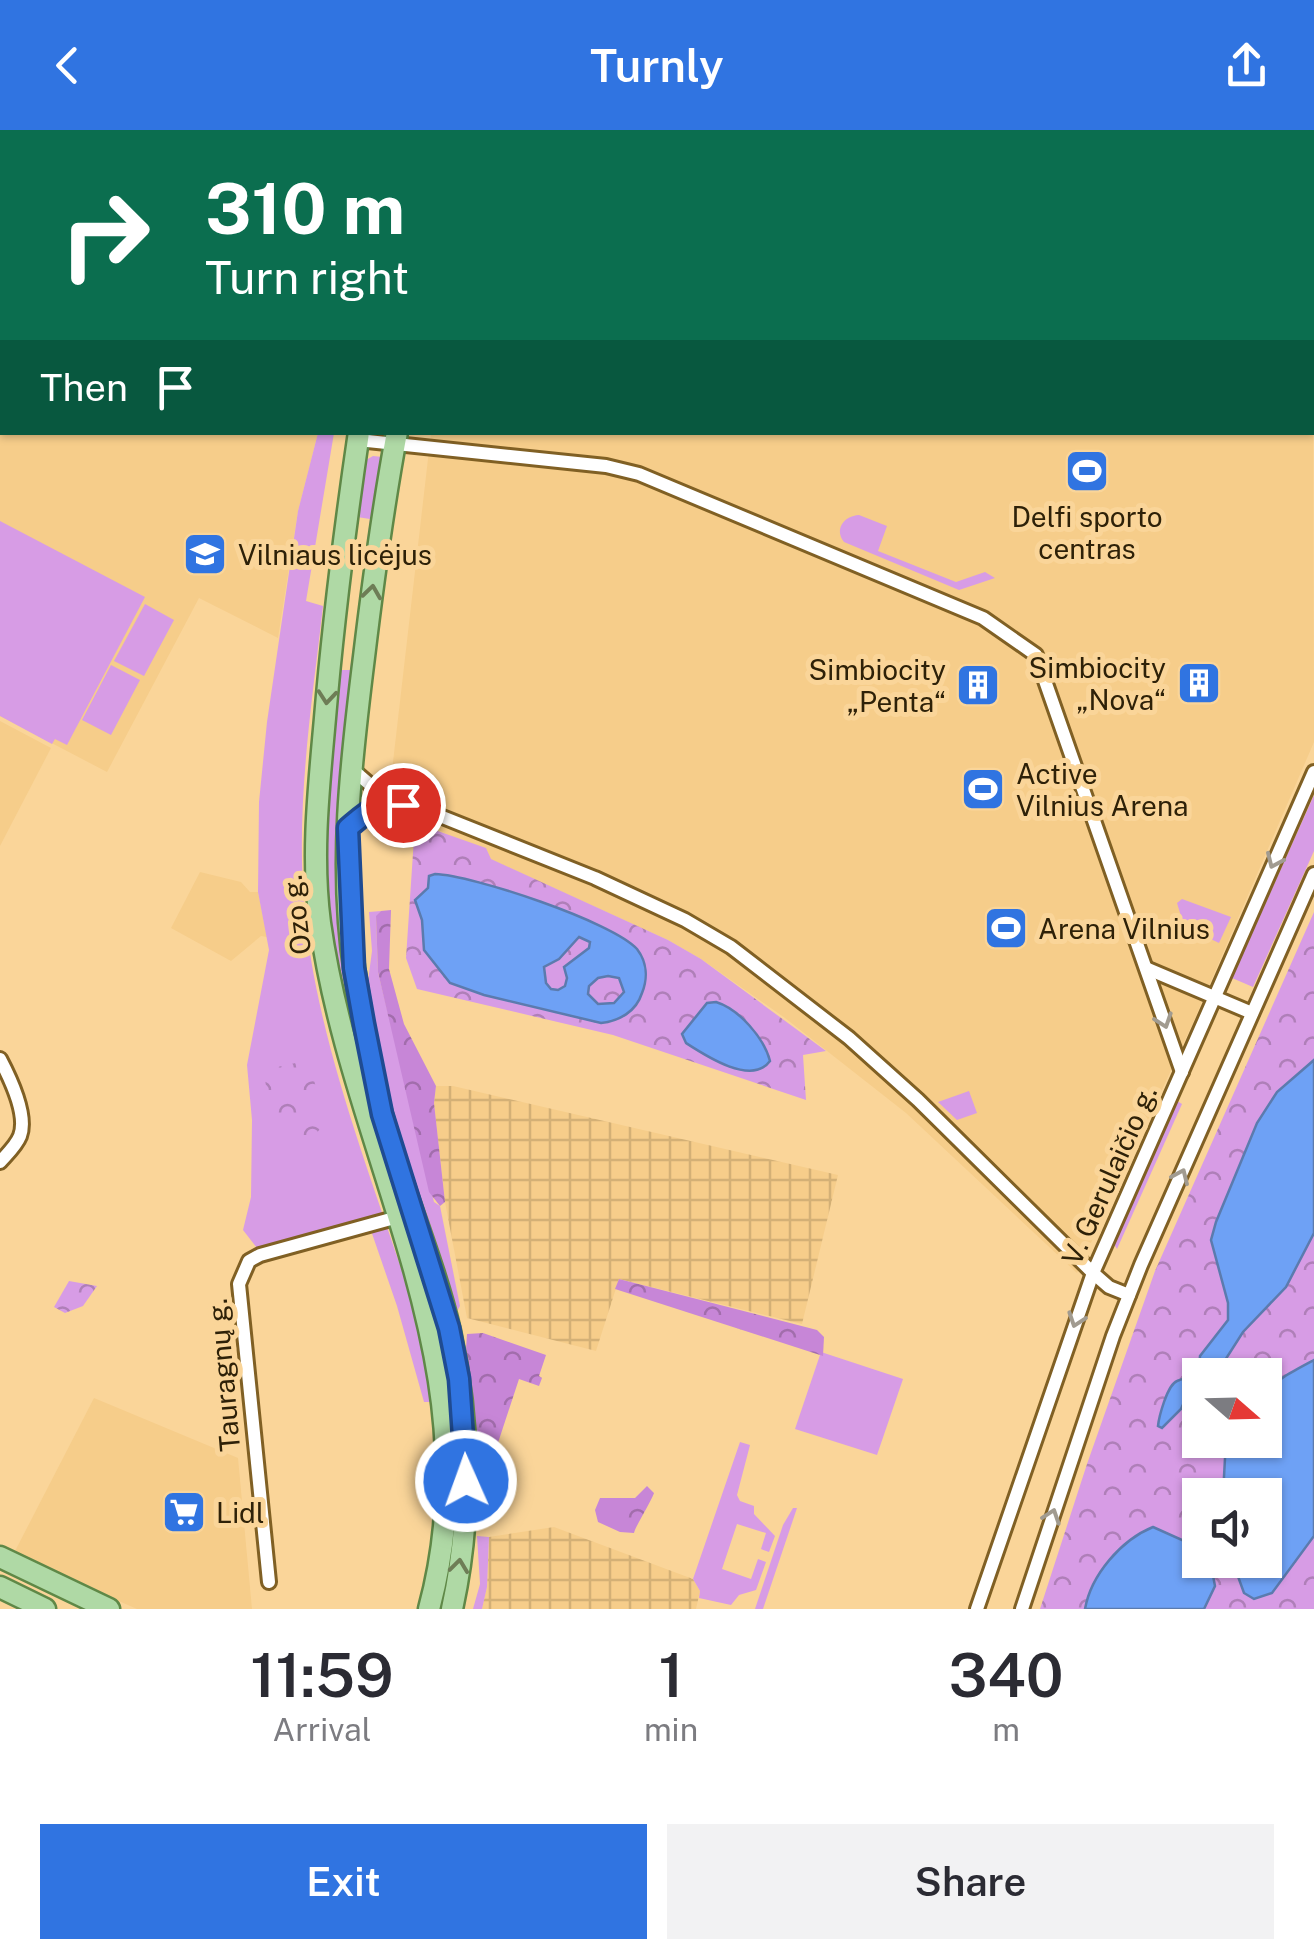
<!DOCTYPE html>
<meta charset="utf-8">
<style>
:root{--surface:#fff;--page:#f2f2f3;--text:#2b2b33;--muted:#7c7c81;--accent:#3074e1}
body{margin:0;font-family:"Public Sans",sans-serif;background:var(--page);color:var(--text);height:100vh;display:flex;flex-direction:column;font-size:38px;white-space:nowrap}
*{box-sizing:border-box;margin:0}
p{font-size:32px;color:var(--muted)}
.icon{flex:none;width:55px;height:55px;fill:none;stroke:currentColor;stroke-width:2;stroke-linecap:round;stroke-linejoin:round}
.map{position:relative;height:1479px;overflow:hidden}
.side{display:flex;flex-direction:column;background:var(--surface);flex:1}
.side>*{flex:none}
.top-card{position:absolute;left:0px;top:0px;width:1315px;height:305px;box-shadow:0 2px 8px #0004;background:#0b6e4f;color:#fff;overflow:hidden}
.needle{width:65px;rotate:110deg}
.tools{position:absolute;left:1182px;top:1228px;display:grid;gap:20px}
.tools a{display:grid;place-items:center;width:100px;height:100px;border-radius:0px;background:var(--surface);box-shadow:0 2px 8px #0004;font-size:50px}
.pin{position:absolute;display:grid;place-items:center;width:85px;height:85px;color:#fff;margin:-42px;border:5px solid #fff;border-radius:50%;box-shadow:0 2px 10px #0007}
.me{position:absolute;width:110px;margin:-55px;rotate:358deg;stroke-linejoin:round;filter:drop-shadow(0 0 8px #0008)}
.turn{display:flex;align-items:center;gap:35px;height:210px;padding:0 40px;font-size:45px}
.turn .icon{width:130px;height:130px;stroke-width:2.5}
.turn b{display:block;font-size:70px;line-height:85px}
.then{display:flex;align-items:center;height:95px;padding:0 40px;background:#0003;gap:20px;font-size:38px}
.eta{display:flex;justify-content:space-evenly;align-items:center;height:170px;text-align:center}
.eta b{font-size:60px;font-weight:600;line-height:70px}
.cta{display:flex;gap:20px;margin-top:auto;padding:20px 40px}
.cta a{flex:1;height:115px;border-radius:0px;background:var(--accent);color:#fff;font-size:40px;font-weight:600;line-height:115px;text-align:center}
.cta a+a{background:var(--page);color:var(--text)}
header{display:flex;justify-content:space-between;align-items:center;height:130px;padding:0 40px;background:var(--accent);color:#fff;font-size:45px;font-weight:600}
.map>svg:first-child{display:block}
.built{fill:#f6cd8a}
.industrial{fill:url(#industrial-grid)}
.grass{fill:#d79ce5}
.forest{fill:url(#forest-crowns)}
.park{fill:url(#park-crowns);fill-rule:evenodd}
.water{fill:#6ea1f5;stroke:#5b7bae;stroke-width:2.5;fill-rule:evenodd}
.lines{fill:none;stroke-linecap:round;stroke-linejoin:round}
.street-casing{stroke:#806024;stroke-width:18}
.primary-casing{stroke:#5f8847;stroke-width:25}
.street{stroke:#fff;stroke-width:12}
.primary{stroke:#afd9a5;stroke-width:20}
.oneway{stroke:#6e7d56}
.oneway2{stroke:#a19b90}
.route-casing{stroke:#1f4b92;stroke-width:25}
.route{stroke:#3074e1;stroke-width:18}
.labels{text-anchor:middle;dominant-baseline:central;stroke-width:10;stroke-linejoin:round;paint-order:stroke}
.poi-label{font-size:28px;fill:#2e2108;stroke:#fad599;text-anchor:start}
.street-label{font-size:28px;fill:#2e2108;stroke:#fad599}
</style>
<header><svg class="icon" aria-label="back" viewBox="0 0 24 24"><path d="M15 5l-7 7 7 7"/></svg>Turnly<svg class="icon" aria-label="share" viewBox="0 0 24 24"><path d="M12 15V3M7 8l5-5 5 5M5 13v7h14v-7"/></svg></header>
<div class="map">
<svg width="1314" height="1479" viewBox="0 0 1314 1479">
<defs>
<pattern id="industrial-grid" width="8" height="8" patternUnits="userSpaceOnUse" patternTransform="scale(2.5)"><rect width="8" height="8" fill="#f6cd8a"/><path d="M0 4h8M4 0v8" fill="none" stroke="#d3b076"/></pattern>
<pattern id="forest-crowns" width="20" height="18" patternUnits="userSpaceOnUse" patternTransform="scale(2.5)"><rect width="20" height="18" fill="#c786d7"/><path d="M2 6a3 3 0 1 1 6 0M12 15a3 3 0 1 1 6 0" fill="none" stroke="#a26dac"/></pattern>
<pattern id="park-crowns" width="20" height="18" patternUnits="userSpaceOnUse" patternTransform="scale(2.5)"><rect width="20" height="18" fill="#d79ce5"/><path d="M2 6a3 3 0 1 1 6 0M12 15a3 3 0 1 1 6 0" fill="none" stroke="#af7fb8"/></pattern>
</defs>
<rect width="100%" height="100%" fill="#fad599"/>
<g class="built">
<polygon points="677,0 989,0 989,2"/>
<polygon points="0,58 2,302 318,303 298,381 278,508 199,468 107,642 0,586"/>
<polygon points="1313,194 1314,612 1192,895 1077,1143 906,983 785,888 701,829 668,810 490,729 439,700 387,684 431,303 1312,302"/>
<polygon points="0,591 51,618 0,716"/>
<polygon points="200,742 241,752 250,762 258,762 267,807 261,806 231,831 171,798"/>
<polygon points="94,1268 238,1328 252,1479 137,1479 13,1425"/>
</g>
<g class="industrial">
<polygon points="436,956 453,956 838,1045 802,1194 619,1149 596,1221 467,1188 445,1072 434,973"/>
<polygon points="554,1397 693,1449 700,1461 696,1479 482,1479 487,1457 489,1407"/>
</g>
<g class="grass">
<path d="M318,303h16l-28,168 17,5c-11,97 -27,197 -19,296 10,131 66,271 107,396l11,40 10,64h-8l-27,-96 -30,-87 -110,29 -14,-18 8,-33 1,-77 -5,-55 22,-115 -11,-58 1,-90 8,-80 31,-211z"/>
<polygon points="373,326 383,327 338,730 341,819 359,939 328,795 323,708 337,540 350,540 370,389 357,387 366,330"/>
<path d="M859,385l28,11 -9,25 78,31 29,-10 10,6 -36,12 -115,-48c-10,-13 0,-26 15,-27z"/>
<polygon points="0,391 145,467 67,615 55,609 52,614 0,586"/>
<polygon points="145,474 174,490 144,546 114,531"/>
<polygon points="111,535 140,550 111,605 82,590"/>
<polygon points="1314,665 1314,721 1253,857 1232,848"/>
<polygon points="1182,769 1231,787 1219,813 1184,796 1177,773"/>
<polygon points="381,781 376,787 378,842 434,1072 440,1076 460,1176 457,1181 452,1179 399,1012 379,934 366,866 372,821 369,782"/>
<polygon points="969,961 977,983 957,990 938,972"/>
<polygon points="1177,971 1182,974 1117,1119 1114,1114"/>
<polygon points="821,1222 903,1249 877,1325 795,1299"/>
<polygon points="740,1312 750,1315 737,1365 740,1371 754,1376 754,1384 775,1406 769,1422 761,1419 766,1403 737,1394 722,1439 751,1449 758,1429 766,1432 756,1460 739,1465 731,1475 699,1468 700,1461 693,1449"/>
<polygon points="793,1378 797,1378 763,1479 755,1479 783,1395"/>
<polygon points="477,1406 489,1407 487,1457 482,1479 473,1479 480,1454"/>
</g>
<g class="forest">
<polygon points="391,780 389,839 404,894 436,956 434,973 445,1072 440,1076 429,1062 378,842 376,786 381,781"/>
<polygon points="619,1149 817,1200 824,1207 823,1226 615,1159"/>
<polygon points="483,1203 546,1225 539,1246 542,1248 539,1256 519,1249 494,1325 479,1318 466,1219 467,1204"/>
<path d="M647,1356l7,7c-4,11 -19,34 -20,40l-14,-1 -22,-10 -3,-12 5,-12h35z"/>
</g>
<g class="park">
<polygon points="415,693 486,718 491,729 668,810 701,829 826,921 803,925 806,970 613,905 417,859 406,828"/>
<path d="M1314,782v697h-274l47,-145 68,-193zM1200,1245h65v65h-65zM1200,1365h65v65h-65z"/>
<polygon points="309,930 325,994 303,1017 271,998 264,940"/>
<polygon points="69,1151 97,1156 83,1176 65,1183 54,1177"/>
</g>
<g class="water">
<path d="M435,744c37,1 178,48 202,75 10,13 11,29 5,44 -6,19 -23,28 -41,30l-117,-28 -34,-12 -26,-33 -2,-30 -7,-20 13,-12 1,-12zM579,807l11,5 -1,6 -25,19 3,11 -2,8 -7,4 -7,-1 -5,-6 -2,-16 15,-8zM608,846l11,2 5,14 -10,11 -16,1 -10,-10 1,-8 9,-8z"/>
<path d="M716,872c23,7 48,36 54,59 -18,25 -64,-5 -84,-18l-4,-9 25,-31z"/>
<path d="M1314,930v173l-28,54 -43,45 -21,33 -21,8 -7,7 -13,29 -19,19 -4,-2c1,-9 9,-41 19,-45 9,-4 14,-1 22,-10l1,-15 28,-36v-17l-17,-63 5,-18 41,-99 20,-31z"/>
<path d="M1314,1230v176l-42,57 -18,6 -10,-6 -12,-33h33v-65h-42l3,-55h39c0,-55 0,-54 49,-80z"/>
<path d="M1153,1397l47,21v12h10l5,26 -11,23h-119c6,-34 36,-69 68,-82z"/>
</g>
<g class="lines">
<g class="street-casing">
<g id="street">
<polyline points="1042,0 1047,2"/>
<polyline points="1097,0 1100,2"/>
<polyline points="1007,1 1011,2"/>
<polyline points="235,2 237,0"/>
<polyline points="0,16 2,17"/>
<polyline points="1312,165 1314,167"/>
<polyline points="358,310 606,336 639,344 983,488 1036,525 1182,942"/>
<polyline points="352,639 390,672 440,686 595,748 685,790 731,817 849,908 918,970 1093,1143 1109,1157 1129,1165"/>
<polyline points="348,698 376,676 390,672"/>
<polyline points="1148,839 1252,883"/>
<path d="M0,929c10,19 28,56 20,77 -4,10 -13,18 -20,26"/>
<polyline points="269,1452 239,1154 249,1131 260,1125 398,1087"/>
<polyline points="977,1479 1093,1143 1314,642"/>
<polyline points="1022,1479 1113,1206 1141,1135 1314,744"/>
</g>
</g>
<g class="primary-casing">
<g id="primary">
<polyline points="422,2 423,0"/>
<polyline points="458,2 459,0"/>
<path d="M359,302c-14,96 -26,191 -34,286 -6,68 -14,137 -5,205 33,236 176,440 109,686"/>
<path d="M397,302c-14,75 -24,150 -33,225 -13,104 -26,212 -9,317 7,46 15,95 27,141 19,73 51,143 68,216 20,90 22,187 2,278"/>
<polyline points="0,1427 109,1479"/>
<polyline points="0,1457 45,1479"/>
</g>
</g>
<use href="#street" class="street"/>
<use href="#primary" class="primary"/>
</g>
<defs><path id="oneway-chevron" d="M-2-3.5L2.5 0L-2 3.5" fill="none" stroke-width="1.6" stroke-linecap="round" stroke-linejoin="round" transform="scale(2.5)"/></defs>
<g class="oneway">
<use href="#oneway-chevron" transform="translate(372 462) rotate(-82)"/>
<use href="#oneway-chevron" transform="translate(327 567) rotate(95)"/>
<use href="#oneway-chevron" transform="translate(459 1436) rotate(-83)"/>
</g>
<g class="oneway2">
<use href="#oneway-chevron" transform="translate(1274 731) rotate(114)"/>
<use href="#oneway-chevron" transform="translate(1164 891) rotate(71)"/>
<use href="#oneway-chevron" transform="translate(1181 1046) rotate(-66)"/>
<use href="#oneway-chevron" transform="translate(1076 1190) rotate(109)"/>
<use href="#oneway-chevron" transform="translate(1052 1386) rotate(-71)"/>
</g>
<g class="lines">
<g class="route-casing">
<path id="route" d="M403,675c-25,-5 -37,8 -55,23l6,140 10,56 18,90 67,214 10,51 7,102"/>
</g>
<use href="#route" class="route"/>
</g>
<defs>
<g id="stadium-square" transform="scale(2.25)"><rect x="-9" y="-9" width="18" height="18" rx="4" fill="#3074e1" stroke="#fad599"/><path d="M0-5a6.5 5 0 1 0 0 10a6.5 5 0 1 0 0-10ZM-3.5-1.8h7v3.6h-7Z" fill="#fff"/></g>
<g id="school-square" transform="scale(2.25)"><rect x="-9" y="-9" width="18" height="18" rx="4" fill="#3074e1" stroke="#fad599"/><path d="M0-5L7-2L0 1L-7-2ZM-4 1L0 2.5L4 1V4Q0 6-4 4Z" fill="#fff"/></g>
<g id="building-square" transform="scale(2.25)"><rect x="-9" y="-9" width="18" height="18" rx="4" fill="#3074e1" stroke="#fad599"/><path d="M-4-6H4V6H1V3H-1V6H-4ZM-2.5-4.3h1.7v1.8h-1.7ZM.8-4.3h1.7v1.8H.8ZM-2.5-1h1.7V.8h-1.7ZM.8-1h1.7V.8H.8Z" fill="#fff"/></g>
<g id="supermarket-square" transform="scale(2.25)"><rect x="-9" y="-9" width="18" height="18" rx="4" fill="#3074e1" stroke="#fad599"/><path d="M-6-5.5h2.5l.6 2H6L4.5 2H-2.5L-4.4-4H-6ZM-1.5 3.2a1.3 1.3 0 1 0 .1 0ZM3 3.2a1.3 1.3 0 1 0 .1 0Z" fill="#fff"/></g>
</defs>
<g fill-rule="evenodd">
<use href="#stadium-square" x="1087" y="341"/>
<use href="#school-square" x="205" y="424"/>
<use href="#building-square" x="1199" y="553"/>
<use href="#building-square" x="978" y="555"/>
<use href="#stadium-square" x="983" y="659"/>
<use href="#stadium-square" x="1006" y="798"/>
<use href="#supermarket-square" x="184" y="1382"/>
</g>
<g class="labels">
<g class="poi-label">
<text x="1087" y="386" text-anchor="middle">Delfi sporto<tspan x="1087" dy="32">centras</tspan></text>
<text x="238" y="424">Vilniaus licėjus</text>
<text x="1166" y="537" text-anchor="end">Simbiocity<tspan x="1166" dy="32">„Nova“</tspan></text>
<text x="946" y="539" text-anchor="end">Simbiocity<tspan x="946" dy="32">„Penta“</tspan></text>
<text x="1016" y="643">Active<tspan x="1016" dy="32">Vilnius Arena</tspan></text>
<text x="1038" y="798">Arena Vilnius</text>
<text x="216" y="1382">Lidl</text>
</g>
<g class="street-label">
<text transform="translate(296 785) rotate(-97)">Ozo g.</text>
<text transform="translate(1109 1045) rotate(-66)">V. Gerulaičio g.</text>
<text transform="translate(223 1245) rotate(-95)">Tauragnų g.</text>
</g>
</g>
</svg>
<div class="tools">
<a><svg class="needle" viewBox="-14 -14 28 28"><path d="M0-13l5 13h-10z" fill="#e53935"/><path d="M0 13l5-13h-10z" fill="#7c7c81"/></svg></a>
<a><svg class="icon" aria-label="sound" viewBox="0 0 24 24"><path d="M4 9h4l5-4v14l-5-4H4zM17 9q2 3 0 6"/></svg></a>
</div>
<div class="pin" style="left:403px;top:675px;background:#d93025"><svg class="icon" aria-label="arrive" viewBox="0 0 24 24"><path d="M6 21V4h12l-3 4 3 4H6"/></svg></div>
<svg class="me" style="left:466px;top:1351px" viewBox="-20 -20 40 40"><circle r="17" fill="#3074e1" stroke="#fff" stroke-width="3"/><path d="M0-11L8 9 0 5-8 9z" fill="#fff"/></svg>
<div class="top-card">
<div class="turn"><svg class="icon" aria-label="right" viewBox="0 0 24 24"><path d="M7 20v-9h11M14 6l5 5-5 5"/></svg><div><b>310 m</b>Turn right</div></div>
<div class="then">Then<svg class="icon" aria-label="arrive" viewBox="0 0 24 24"><path d="M6 21V4h12l-3 4 3 4H6"/></svg></div>
</div>
</div>
<section class="side">
<div class="eta">
<div><b>11:59</b><p>Arrival</p></div>
<div><b>1</b><p>min</p></div>
<div><b>340</b><p>m</p></div>
</div>
<div class="cta"><a>Exit</a><a>Share</a></div>
</section>
